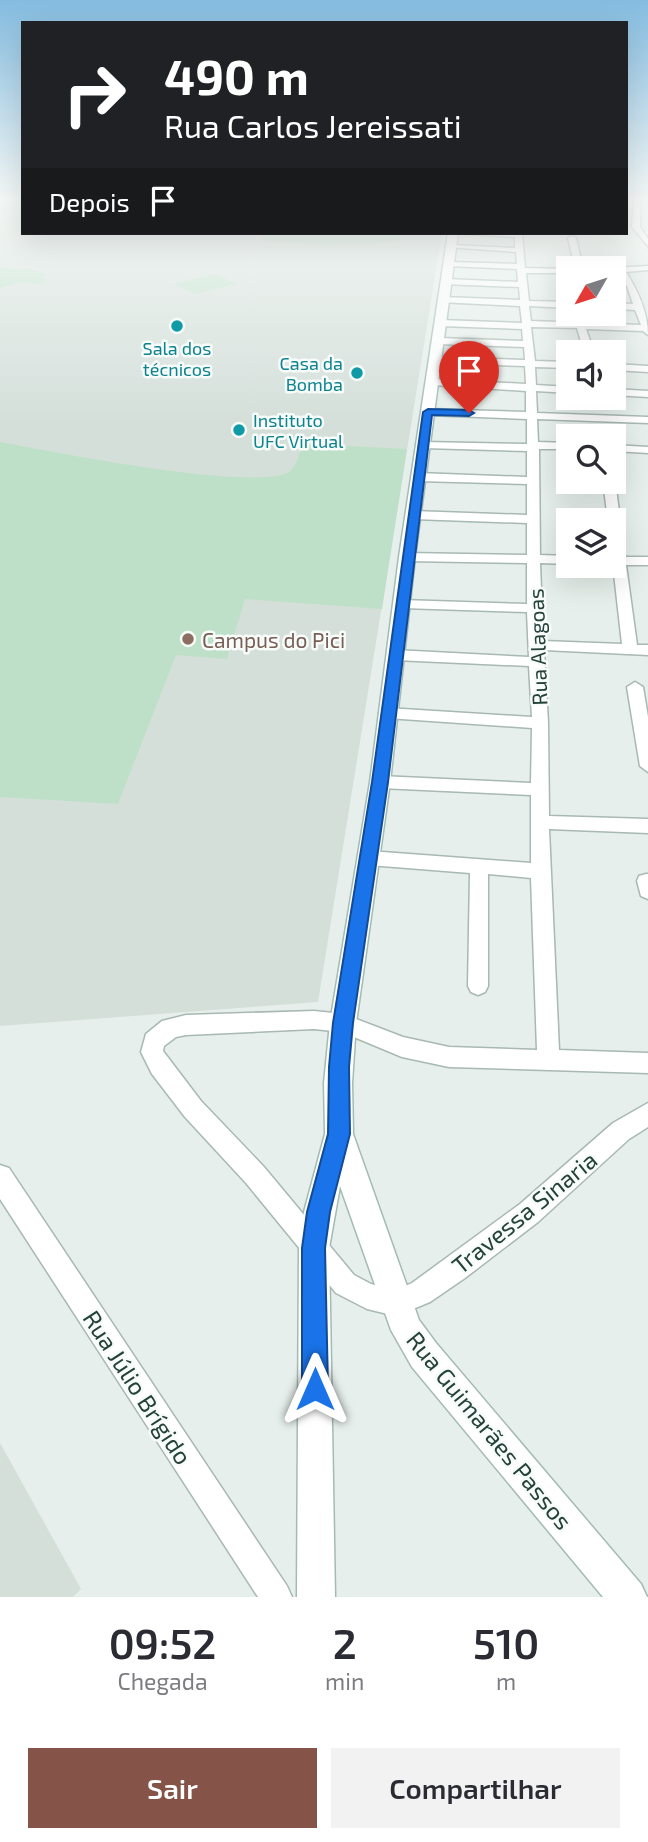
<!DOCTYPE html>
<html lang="pt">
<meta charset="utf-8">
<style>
:root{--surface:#fff;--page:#f2f2f3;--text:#2b2b33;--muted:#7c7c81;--accent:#855347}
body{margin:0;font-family:"Exo 2",sans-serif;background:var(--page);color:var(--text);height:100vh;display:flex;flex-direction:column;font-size:26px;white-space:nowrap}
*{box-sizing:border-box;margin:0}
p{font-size:23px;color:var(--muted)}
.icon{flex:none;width:38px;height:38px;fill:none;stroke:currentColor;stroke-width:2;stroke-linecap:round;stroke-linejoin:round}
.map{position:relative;height:1597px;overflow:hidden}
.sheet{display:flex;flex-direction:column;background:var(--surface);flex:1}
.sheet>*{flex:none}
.hud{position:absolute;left:21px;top:21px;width:607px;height:214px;border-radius:0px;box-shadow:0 7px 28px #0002;background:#202124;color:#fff;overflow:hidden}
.needle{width:46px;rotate:231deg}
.controls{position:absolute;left:556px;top:256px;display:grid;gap:14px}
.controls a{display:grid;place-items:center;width:70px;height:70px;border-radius:0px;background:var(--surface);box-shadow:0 7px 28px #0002;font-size:35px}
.pin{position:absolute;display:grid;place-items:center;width:60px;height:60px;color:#fff;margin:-72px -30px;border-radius:50% 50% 50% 0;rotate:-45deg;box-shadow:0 0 7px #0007}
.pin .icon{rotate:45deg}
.me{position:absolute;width:77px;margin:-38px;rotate:0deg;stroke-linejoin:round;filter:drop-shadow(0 0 5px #0008)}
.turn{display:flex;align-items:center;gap:24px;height:147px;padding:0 28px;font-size:32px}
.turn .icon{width:91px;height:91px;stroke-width:2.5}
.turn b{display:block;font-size:49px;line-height:60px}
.then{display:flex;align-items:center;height:66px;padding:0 28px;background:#0003;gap:14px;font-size:26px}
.eta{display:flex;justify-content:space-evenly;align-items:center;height:119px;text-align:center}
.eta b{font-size:42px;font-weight:600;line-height:49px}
.action{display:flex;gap:14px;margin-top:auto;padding:14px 28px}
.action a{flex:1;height:80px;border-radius:0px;background:var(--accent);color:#fff;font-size:28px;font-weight:600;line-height:80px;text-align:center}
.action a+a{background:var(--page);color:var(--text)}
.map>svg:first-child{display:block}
.built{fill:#d4dfda}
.green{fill:#bfe0c8}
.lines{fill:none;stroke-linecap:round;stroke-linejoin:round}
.street-casing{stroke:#a8b8b2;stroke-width:3}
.secondary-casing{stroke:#a4bbb3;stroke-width:3}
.street{fill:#fff;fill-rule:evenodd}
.secondary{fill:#fff;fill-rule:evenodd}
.route{fill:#1a73e8;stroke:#114b97;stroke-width:2}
.culture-dot{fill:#0f9aa8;stroke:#f7fbf9;stroke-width:2.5}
.education-dot{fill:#8d6e63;stroke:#f7fbf9;stroke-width:2.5}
.labels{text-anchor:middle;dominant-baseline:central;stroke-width:5;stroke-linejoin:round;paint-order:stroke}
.far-culture-label{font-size:18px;fill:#0d838f;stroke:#f7fbf9}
.education-label{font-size:21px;fill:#785e54;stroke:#f7fbf9;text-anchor:start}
.street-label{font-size:21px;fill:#24423a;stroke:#f7fbf9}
.near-street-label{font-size:24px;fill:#24423a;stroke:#f7fbf9}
</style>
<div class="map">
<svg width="648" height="1597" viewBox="0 0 648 1597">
<rect width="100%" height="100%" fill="#e6efeb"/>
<g class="built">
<polygon points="0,200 23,200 23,233 442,233 318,1002 0,1026"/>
<polygon points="0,1443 81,1589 73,1597 0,1597"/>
</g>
<g class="green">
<polygon points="264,233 406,233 393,242 369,244 324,245 260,240"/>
<polygon points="0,268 34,270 45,274 41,278 46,279 41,284 22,282 0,288"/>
<polygon points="216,274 236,284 195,294 174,284"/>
<path d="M0,442c50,9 252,50 289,30 7,-5 9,-15 12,-23h7l2,-5 97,5 -25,160 -137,-10 -18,60 -51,-4 -58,149 -118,-7z"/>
</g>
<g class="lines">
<g class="street-casing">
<g id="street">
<polygon points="634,200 640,200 640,227 648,239 648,246 632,227"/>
<path d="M453,233h69l3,35 44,1v4h-43l3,28 40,1v6l-40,-2 2,15 110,4 -6,-15 -21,-1v-6l19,1 -6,-18 -14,-18 35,-2v4l-22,2c12,19 22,40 22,63l-5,-4 -57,-2 8,23h-10l-7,-24 -46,-1 4,34 34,1v6l-34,-1 1,18 33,2v6l-33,-2 1,22 111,4v6l-111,-4 1,23 31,1v6h-30l1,106 29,1v8l-29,-1 3,78 79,3 -9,-79 1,-45h-6l-5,-39h12l10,76h23v8h-22l11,80h11v10l-104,-5 4,73 1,93 99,3v14l-99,-4 10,221 89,3v20l-199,-6 -47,-10 -60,-25 -28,-3 -128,6 -10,2 -12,9 -1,5 38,50 63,66 90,108 17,9 25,6 16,-7 108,-79 93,-81 35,-20v24l-19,12 -91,83 -73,56 -35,24 -34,14 -29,-7 -31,-16 -90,-110 -61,-66 -33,-43 -11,-22 5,-18 16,-13 24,-6 128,-4 29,3 60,23 46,10 88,3 -6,-172 -43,-4v112l-3,6 -7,3 -7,-3 -3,-6 2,-113 -101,-8 -7,-2 -2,-5 2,-5 7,-2 162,12v-68l-151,-7 -9,-6 9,-6 151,7 1,-55 -145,-10 -8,-5 8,-5 145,9 -3,-51 -134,-6 -7,-5 7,-5 134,7 -2,-45 -125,-4 -7,-4 7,-4 125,4v-41l-120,-2 -7,-4 7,-4 120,2v-32l-114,-4 -6,-4 6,-4 114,4v-31l-109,-3 -6,-4 6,-4 109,4v-26l-103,-3 -6,-3 6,-3 103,2v-25l-99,-4 -5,-3 5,-3 98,3v-21l-93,-6 -5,-3 5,-3 93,5 -1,-18 -88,-3 -5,-3 5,-3 88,3 -1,-13 -85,-3 -5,-3 5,-3 84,3 -1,-12 -81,-3 -5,-3 5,-3 81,3 -2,-17 -81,-4 3,-5 78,3 -1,-13 -76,-3 3,-5 72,3 -1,-13 -67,-3 -4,-2 4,-2 67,2 -1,-12 -69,-5 4,-2 64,3v-11z"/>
<polygon points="572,236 576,238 583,268 575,268 568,238"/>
<polygon points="614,364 648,366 648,372 614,370"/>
<polygon points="614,389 648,391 648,397 614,395"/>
<polygon points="614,445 648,447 648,453 614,451"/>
<polygon points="635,682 643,687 648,717 648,772 640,766 627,687"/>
<polygon points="646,874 648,874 648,899 641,896 637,881 639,876"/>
<polygon points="0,1165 9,1168 287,1586 292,1597 258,1597 0,1199"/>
</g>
</g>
<g class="secondary-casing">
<polygon id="secondary" points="448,233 458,233 415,557 390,782 356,1023 352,1083 353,1134 419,1320 436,1343 641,1584 647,1597 603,1597 412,1367 391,1330 340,1186 329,1248 335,1597 297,1597 299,1248 304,1212 325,1134 324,1083 330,1023 370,782 399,557"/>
</g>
<use href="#street" class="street"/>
<use href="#secondary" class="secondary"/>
</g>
<linearGradient id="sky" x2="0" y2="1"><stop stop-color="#84bce0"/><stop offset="0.47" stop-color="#f4f8f6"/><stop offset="1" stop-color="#f4f8f6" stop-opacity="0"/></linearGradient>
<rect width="648" height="423" fill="url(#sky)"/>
<polygon class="route" points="428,409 469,410 474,413 469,416 432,415 388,782 353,1023 349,1067 350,1134 330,1212 325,1248 328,1389 324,1398 315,1402 306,1398 302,1389 302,1248 307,1212 328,1134 329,1067 333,1023 372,782 423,412"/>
<g class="culture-dot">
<circle cx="177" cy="326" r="7"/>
<circle cx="357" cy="373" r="7"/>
<circle cx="239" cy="430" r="7"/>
</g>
<circle class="education-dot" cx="188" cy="639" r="7"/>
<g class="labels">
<g class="far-culture-label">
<text x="177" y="348">Sala dos<tspan x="177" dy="21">técnicos</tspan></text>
<text x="343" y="363" text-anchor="end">Casa da<tspan x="343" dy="21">Bomba</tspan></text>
<text x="253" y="420" text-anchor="start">Instituto<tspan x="253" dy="21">UFC Virtual</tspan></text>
</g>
<g class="education-label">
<text x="202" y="639">Campus do Pici</text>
</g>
<g class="street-label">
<text transform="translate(537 647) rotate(-92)">Rua Alagoas</text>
</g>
<g class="near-street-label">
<text transform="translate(524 1212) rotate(-39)">Travessa Sinaria</text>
<text transform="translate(138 1387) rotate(57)">Rua Júlio Brígido</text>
<text transform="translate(490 1430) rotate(51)">Rua Guimarães Passos</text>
</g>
</g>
</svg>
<div class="controls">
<a><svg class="needle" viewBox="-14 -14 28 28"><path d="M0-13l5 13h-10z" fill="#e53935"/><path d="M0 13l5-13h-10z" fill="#7c7c81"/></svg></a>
<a><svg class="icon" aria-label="sound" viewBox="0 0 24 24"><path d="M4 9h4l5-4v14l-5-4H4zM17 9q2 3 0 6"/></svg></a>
<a><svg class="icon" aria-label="search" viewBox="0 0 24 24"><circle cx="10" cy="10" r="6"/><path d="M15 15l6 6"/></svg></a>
<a><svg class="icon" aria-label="layers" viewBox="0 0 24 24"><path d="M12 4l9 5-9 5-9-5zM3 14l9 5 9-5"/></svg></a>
</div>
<div class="pin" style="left:469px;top:413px;background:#d93025"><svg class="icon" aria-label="arrive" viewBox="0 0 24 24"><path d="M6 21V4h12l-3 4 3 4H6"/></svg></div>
<svg class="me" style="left:315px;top:1389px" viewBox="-20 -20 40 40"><path d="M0-17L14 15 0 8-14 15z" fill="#1a73e8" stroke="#fff" stroke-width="4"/></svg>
<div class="hud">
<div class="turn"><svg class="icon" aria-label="right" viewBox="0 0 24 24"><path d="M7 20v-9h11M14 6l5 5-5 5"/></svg><div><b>490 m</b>Rua Carlos Jereissati</div></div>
<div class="then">Depois<svg class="icon" aria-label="arrive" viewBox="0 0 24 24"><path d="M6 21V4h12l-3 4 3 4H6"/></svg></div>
</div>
</div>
<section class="sheet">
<div class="eta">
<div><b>09:52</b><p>Chegada</p></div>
<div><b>2</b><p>min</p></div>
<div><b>510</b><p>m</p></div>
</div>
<div class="action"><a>Sair</a><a>Compartilhar</a></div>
</section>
